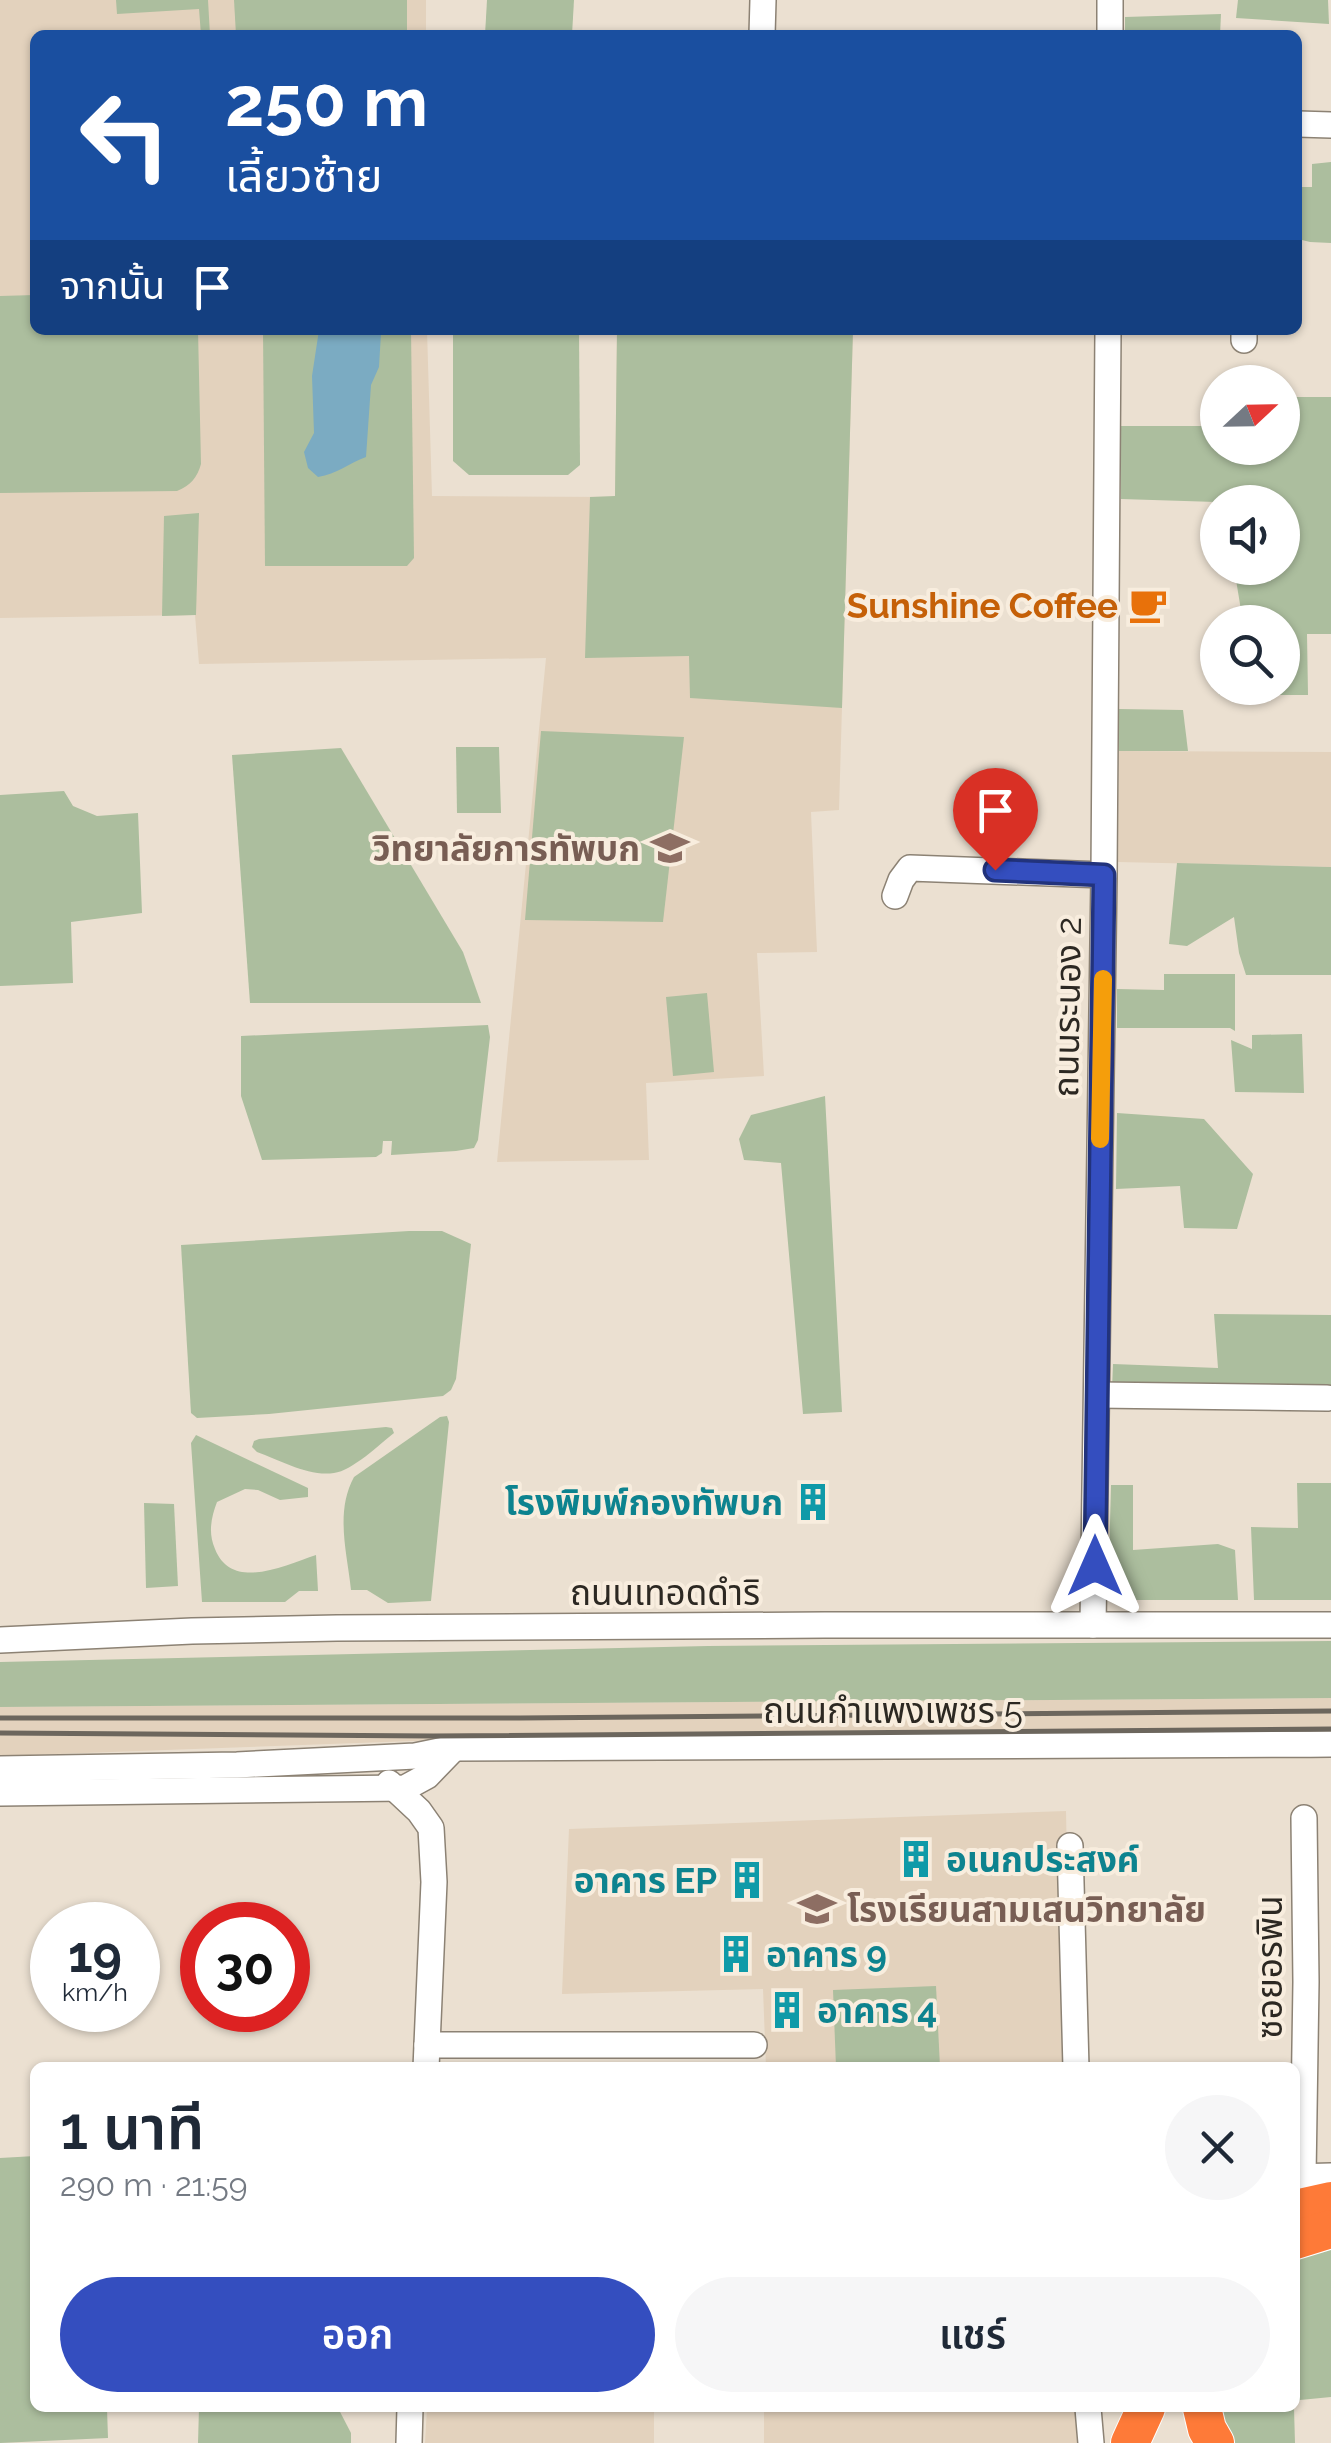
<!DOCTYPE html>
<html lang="th">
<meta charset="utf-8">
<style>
:root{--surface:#fff;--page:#f6f6f7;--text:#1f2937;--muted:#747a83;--accent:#344ebf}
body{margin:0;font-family:Raleway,"Noto Sans Thai",sans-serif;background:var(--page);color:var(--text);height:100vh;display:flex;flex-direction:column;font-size:38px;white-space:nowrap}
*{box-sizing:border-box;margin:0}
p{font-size:32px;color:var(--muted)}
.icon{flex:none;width:55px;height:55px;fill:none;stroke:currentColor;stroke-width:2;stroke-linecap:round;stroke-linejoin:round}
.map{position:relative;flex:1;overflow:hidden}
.sheet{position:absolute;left:30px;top:2062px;width:1270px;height:350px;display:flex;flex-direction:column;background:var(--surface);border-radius:15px;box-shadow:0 2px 8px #0004}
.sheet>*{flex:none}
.hud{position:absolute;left:30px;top:30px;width:1272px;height:305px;border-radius:15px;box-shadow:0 2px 8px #0004;background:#1a4fa0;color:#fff;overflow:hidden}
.needle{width:65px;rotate:68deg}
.controls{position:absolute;left:1200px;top:365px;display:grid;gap:20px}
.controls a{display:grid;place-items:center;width:100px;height:100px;border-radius:50%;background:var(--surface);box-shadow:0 2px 8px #0004;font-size:50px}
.speed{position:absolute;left:30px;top:1902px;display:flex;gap:20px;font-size:50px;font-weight:700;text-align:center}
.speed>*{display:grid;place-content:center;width:130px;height:130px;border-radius:50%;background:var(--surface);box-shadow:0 2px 8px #0004;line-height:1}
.speed small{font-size:25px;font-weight:400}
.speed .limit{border:15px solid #d22;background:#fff;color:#111}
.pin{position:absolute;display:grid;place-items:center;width:85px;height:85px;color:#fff;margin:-102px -42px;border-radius:50% 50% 50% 0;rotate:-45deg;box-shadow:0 0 10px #0007}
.pin .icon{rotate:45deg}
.me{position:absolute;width:110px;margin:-55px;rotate:0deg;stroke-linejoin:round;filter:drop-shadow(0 0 8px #0008)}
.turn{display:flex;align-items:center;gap:35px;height:210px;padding:0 30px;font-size:45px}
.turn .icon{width:130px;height:130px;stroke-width:2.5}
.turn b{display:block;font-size:70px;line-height:85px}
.then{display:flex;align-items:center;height:95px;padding:0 30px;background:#0003;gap:20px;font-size:38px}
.round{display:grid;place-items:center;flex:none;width:105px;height:105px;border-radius:52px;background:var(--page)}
.overview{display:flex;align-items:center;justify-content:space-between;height:170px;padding:0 30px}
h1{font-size:60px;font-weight:600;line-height:75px}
.action{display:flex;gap:20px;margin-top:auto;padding:20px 30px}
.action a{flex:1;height:115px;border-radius:60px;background:var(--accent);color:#fff;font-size:40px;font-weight:600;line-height:115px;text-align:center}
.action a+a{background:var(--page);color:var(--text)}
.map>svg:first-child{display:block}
.built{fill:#e3d2bd}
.green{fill:#acbe9e}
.water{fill:#7babc2}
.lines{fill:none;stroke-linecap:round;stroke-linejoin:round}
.minor-casing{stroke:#8c8274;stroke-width:28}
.highway-casing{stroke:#fff;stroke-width:40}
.minor{stroke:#fff;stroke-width:25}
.highway{stroke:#fe7a38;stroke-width:38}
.rail{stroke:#6c665d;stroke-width:5}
.route-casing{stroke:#22337c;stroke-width:25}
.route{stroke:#344ebf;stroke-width:18}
.slow{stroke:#f59e0b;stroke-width:18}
.labels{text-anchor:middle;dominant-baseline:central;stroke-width:8;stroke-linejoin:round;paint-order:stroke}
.food-label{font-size:35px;font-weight:bold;fill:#c56008;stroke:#f8edde;text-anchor:end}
.education-label{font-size:35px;font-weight:bold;fill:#785e54;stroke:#f8edde;text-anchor:end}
.street-label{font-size:35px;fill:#2c2822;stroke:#f8edde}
.culture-label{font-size:35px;font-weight:bold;fill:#0d838f;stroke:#f8edde;text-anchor:start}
</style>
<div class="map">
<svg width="1331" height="2443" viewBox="0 0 1331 2443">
<rect width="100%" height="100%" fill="#ebe0d1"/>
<g class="built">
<polygon points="0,0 426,0 426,35 35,35 35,330 427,330 432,496 615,497 617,330 853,330 839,810 811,812 817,952 757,953 764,1076 646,1083 649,1160 497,1162 546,658 199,664 195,615 0,618"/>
<polygon points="1119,751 1331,752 1331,867 1118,862"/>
<polygon points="1331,1698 1331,1736 441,1740 0,1756 0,1707"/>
<polygon points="1066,1811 1071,2067 766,2067 763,1989 562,1994 569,1829"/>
<polygon points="427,2408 654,2408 654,2443 425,2443"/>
<polygon points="764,2408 1076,2408 1077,2443 764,2443"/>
</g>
<g class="green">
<polygon points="116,0 208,0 210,35 201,35 199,9 117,14"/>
<polygon points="234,0 407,0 407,35 236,35"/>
<polygon points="487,0 574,0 572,35 485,35"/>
<polygon points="1238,0 1328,0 1329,24 1236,18"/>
<polygon points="1221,14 1220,35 1125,35 1125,17"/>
<polygon points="1331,162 1331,243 1310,242 1298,239 1298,187 1312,187 1312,164"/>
<path d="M35,295v35h163l3,134c-4,14 -10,21 -24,27l-177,2v-197z"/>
<polygon points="263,330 411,330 414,558 407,566 265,566"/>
<polygon points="453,330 579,330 580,465 568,475 469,475 453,461"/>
<polygon points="617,330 853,330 842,708 690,698 689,656 585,658 590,497 615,496"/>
<polygon points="1290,397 1331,397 1331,634 1307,634 1308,695 1219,695 1220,688 1282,688 1282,622 1243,622 1234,568 1282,568 1282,502 1218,502 1217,526 1216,502 1121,499 1121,426 1217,426 1218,448 1282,448 1283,427 1289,426"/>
<polygon points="199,513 196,615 162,616 164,516"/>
<polygon points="1119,709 1183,710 1188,751 1119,751"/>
<polygon points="541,731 684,737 663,922 525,920"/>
<polygon points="456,747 499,747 501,813 457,813"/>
<polygon points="341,748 463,952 481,1003 250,1003 232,755"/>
<polygon points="64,791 73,806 97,816 138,813 142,913 71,922 73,983 0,986 0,795"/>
<polygon points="1177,863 1331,867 1331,975 1246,975 1239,953 1234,917 1187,946 1169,944"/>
<polygon points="1164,974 1235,974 1235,1031 1230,1028 1117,1028 1117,989 1164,990"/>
<polygon points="707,993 714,1072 673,1076 666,997"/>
<polygon points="488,1025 490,1037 478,1140 474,1148 456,1151 391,1155 392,1141 383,1141 382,1153 376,1157 262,1160 241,1096 241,1036"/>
<polygon points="1302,1034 1304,1093 1235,1092 1231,1040 1252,1049 1252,1035"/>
<polygon points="825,1096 842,1412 803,1414 781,1163 744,1160 739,1139 751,1115"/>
<polygon points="1117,1113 1204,1119 1253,1174 1237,1229 1184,1228 1180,1186 1116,1189"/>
<polygon points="409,1231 442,1231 471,1244 456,1379 451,1390 443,1396 269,1414 197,1418 191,1413 181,1245"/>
<polygon points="1214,1314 1331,1315 1331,1392 1112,1389 1113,1364 1218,1368"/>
<path d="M447,1416l2,6 -18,179 -43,2 -21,-13h-16c-4,-38 -16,-78 3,-113l86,-60z"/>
<path d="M386,1427l6,1 2,5c-14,11 -42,38 -60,40 -25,4 -54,-13 -77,-21l-5,-5 2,-6 5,-2z"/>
<path d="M196,1435l112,53v9l-28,3 -22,-10 -13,-1 -28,13c-6,16 -9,31 -2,47 17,43 70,16 101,6l2,36h-19l-14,11h-83l-11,-159z"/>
<polygon points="1297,1483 1331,1483 1331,1600 1254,1600 1251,1527 1298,1528"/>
<polygon points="1111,1485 1133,1485 1133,1550 1218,1544 1235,1550 1238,1600 1108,1600"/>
<polygon points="144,1503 174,1504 178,1586 146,1588"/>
<polygon points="1331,1641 1331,1698 0,1707 0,1662 708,1646"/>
<polygon points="936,1986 940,2067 836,2067 833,1990"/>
<polygon points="35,2156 35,2408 107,2408 108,2438 0,2443 0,2158"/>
<polygon points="1331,2242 1331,2397 1300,2400 1295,2405 1295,2254"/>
<polygon points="199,2408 338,2408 351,2433 351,2443 198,2443"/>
<polygon points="1223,2408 1294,2408 1295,2443 1217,2443"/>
</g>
<path class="water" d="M319,330h61l1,3 -2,34 -8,18 -5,72c-17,6 -29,17 -48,20l-10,-9 -4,-16 10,-19 -2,-57z"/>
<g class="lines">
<g class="minor-casing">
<g id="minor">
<polyline points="762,35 763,0"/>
<polyline points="1110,35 1110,0"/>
<polyline points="1298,124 1331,125"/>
<polyline points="1244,330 1244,340"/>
<polyline points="895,896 901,880 910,868 1104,875"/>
<polyline points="1097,1395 1327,1398"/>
<polyline points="1093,1625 1104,875 1108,330"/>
<polyline points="0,1640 192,1631 337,1628 825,1625 1331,1625"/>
<path d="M0,1769l237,-4 178,-9 39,-8c293,-4 585,-2 877,-4"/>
<polyline points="389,1783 419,1811 431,1828 434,1882 426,2068"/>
<polyline points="0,1793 405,1788 427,1776 454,1748"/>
<polyline points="1070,1846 1076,2068"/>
<polyline points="427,2045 754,2045"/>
<polyline points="1303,2176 1306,1982 1304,1818"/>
<polyline points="1295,2177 1331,2176"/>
<polyline points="1088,2408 1091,2443"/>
<polyline points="409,2443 410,2408"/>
</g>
</g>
<g class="highway-casing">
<g id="highway">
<polyline points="1295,2209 1331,2201"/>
<polyline points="1295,2240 1331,2229"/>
<polyline points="1202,2408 1207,2429 1215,2443"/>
<polyline points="1130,2443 1146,2408"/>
</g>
</g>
<use href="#minor" class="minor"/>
<use href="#highway" class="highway"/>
<g class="rail">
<polyline points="0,1718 520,1718 1331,1711"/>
<polyline points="0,1733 433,1736 1331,1729"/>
</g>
</g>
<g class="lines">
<g class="route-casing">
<polyline id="route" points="995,870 1104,875 1095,1566"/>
</g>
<use href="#route" class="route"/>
<polyline class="slow" points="1100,1139 1103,979"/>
</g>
<defs>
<g id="cafe-bare" transform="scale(3)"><path d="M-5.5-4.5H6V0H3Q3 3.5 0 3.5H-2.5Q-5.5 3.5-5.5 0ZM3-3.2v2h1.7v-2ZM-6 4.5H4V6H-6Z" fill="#e8710a" stroke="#f8edde" stroke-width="2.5" paint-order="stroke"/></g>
<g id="university-bare" transform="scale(3)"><path d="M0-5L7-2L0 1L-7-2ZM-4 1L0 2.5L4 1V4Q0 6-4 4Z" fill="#8d6e63" stroke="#f8edde" stroke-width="2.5" paint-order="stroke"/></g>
<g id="building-bare" transform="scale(3)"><path d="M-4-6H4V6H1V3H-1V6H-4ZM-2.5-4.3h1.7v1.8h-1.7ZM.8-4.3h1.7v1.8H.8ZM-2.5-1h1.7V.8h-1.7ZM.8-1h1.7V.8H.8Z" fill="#0f9aa8" stroke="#f8edde" stroke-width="2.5" paint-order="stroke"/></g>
<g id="school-bare" transform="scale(3)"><path d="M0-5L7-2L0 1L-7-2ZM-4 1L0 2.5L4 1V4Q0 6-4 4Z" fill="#8d6e63" stroke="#f8edde" stroke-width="2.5" paint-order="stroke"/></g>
</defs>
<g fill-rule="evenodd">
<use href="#cafe-bare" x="1148" y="605"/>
<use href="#university-bare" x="670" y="848"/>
<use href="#building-bare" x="813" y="1502"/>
<use href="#building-bare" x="916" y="1859"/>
<use href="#building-bare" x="747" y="1880"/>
<use href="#school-bare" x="817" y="1909"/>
<use href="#building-bare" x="736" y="1954"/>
<use href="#building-bare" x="787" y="2010"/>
</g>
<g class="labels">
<g class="food-label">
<text x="1118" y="605">Sunshine Coffee</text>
</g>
<g class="education-label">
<text x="640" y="848">วิทยาลัยการทัพบก</text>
<text x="847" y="1909" text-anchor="start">โรงเรียนสามเสนวิทยาลัย</text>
</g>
<g class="street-label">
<text transform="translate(1067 1007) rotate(-89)">ถนนระนอง 2</text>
<text x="665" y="1592">ถนนเทอดดำริ</text>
<text x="893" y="1710">ถนนกำแพงเพชร 5</text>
<text transform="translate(1269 1967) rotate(-90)">ซอยอรพิน</text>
</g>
<g class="culture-label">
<text x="783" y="1502" text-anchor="end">โรงพิมพ์กองทัพบก</text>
<text x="946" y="1859">อเนกประสงค์</text>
<text x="717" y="1880" text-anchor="end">อาคาร EP</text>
<text x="766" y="1954">อาคาร 9</text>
<text x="817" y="2010">อาคาร 4</text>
</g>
</g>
</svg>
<div class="controls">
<a><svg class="needle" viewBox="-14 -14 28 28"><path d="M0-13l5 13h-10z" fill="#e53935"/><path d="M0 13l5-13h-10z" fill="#747a83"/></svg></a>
<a><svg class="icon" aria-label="sound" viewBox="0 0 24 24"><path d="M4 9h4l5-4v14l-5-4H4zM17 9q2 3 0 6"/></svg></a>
<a><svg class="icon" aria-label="search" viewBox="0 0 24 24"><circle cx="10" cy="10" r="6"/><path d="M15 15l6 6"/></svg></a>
</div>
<div class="speed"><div>19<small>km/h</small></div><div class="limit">30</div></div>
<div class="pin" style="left:995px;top:870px;background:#d93025"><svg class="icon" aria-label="arrive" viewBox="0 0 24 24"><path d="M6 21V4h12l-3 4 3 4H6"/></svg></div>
<svg class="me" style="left:1095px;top:1566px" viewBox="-20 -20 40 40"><path d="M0-17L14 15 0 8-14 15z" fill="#344ebf" stroke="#fff" stroke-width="4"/></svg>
<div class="hud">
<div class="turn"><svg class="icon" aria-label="left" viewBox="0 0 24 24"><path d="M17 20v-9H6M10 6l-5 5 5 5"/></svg><div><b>250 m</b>เลี้ยวซ้าย</div></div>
<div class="then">จากนั้น<svg class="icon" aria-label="arrive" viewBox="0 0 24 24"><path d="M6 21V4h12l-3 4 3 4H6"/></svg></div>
</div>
<section class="sheet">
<div class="overview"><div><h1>1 นาที</h1><p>290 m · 21:59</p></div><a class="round"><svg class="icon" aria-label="close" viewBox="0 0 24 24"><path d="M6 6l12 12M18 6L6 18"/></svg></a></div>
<div class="action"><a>ออก</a><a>แชร์</a></div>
</section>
</div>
